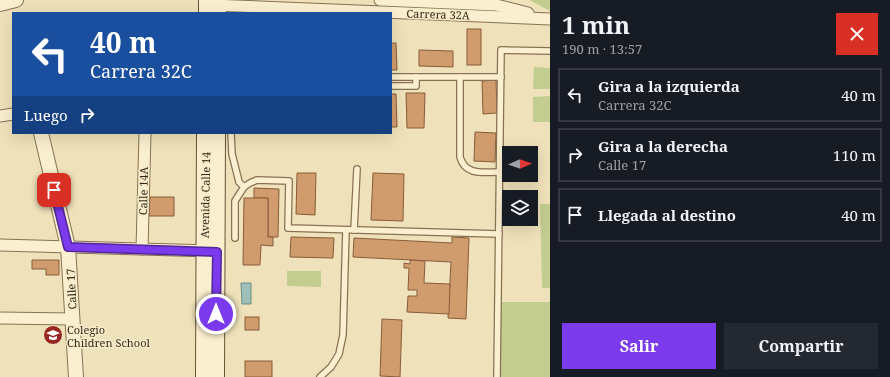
<!DOCTYPE html>
<html lang="es">
<meta charset="utf-8">
<style>
:root{--surface:#171b24;--page:#242831;--text:#f1f3f6;--muted:#9ea1a6;--line:#363941;--accent:#7c3aed}
body{margin:0;font-family:"Noto Serif",serif;background:var(--page);color:var(--text);height:100vh;display:flex;flex-direction:column;font-size:15px;white-space:nowrap}
*{box-sizing:border-box;margin:0}
p{font-size:13px;color:var(--muted)}
.icon{flex:none;width:22px;height:22px;fill:none;stroke:currentColor;stroke-width:2;stroke-linecap:round;stroke-linejoin:round}
.map{position:relative;flex:1;overflow:hidden}
.side{display:flex;flex-direction:column;background:var(--surface);width:340px}
.side>*{flex:none}
.hud{position:absolute;left:12px;top:12px;width:380px;height:122px;border-radius:0px;box-shadow:0 4px 16px #0002;background:#1a4fa0;color:#fff;overflow:hidden}
.needle{width:26px;rotate:88deg}
.buttons{position:absolute;left:502px;top:146px;display:grid;gap:8px}
.buttons a{display:grid;place-items:center;width:36px;height:36px;border-radius:0px;background:var(--surface);box-shadow:0 4px 16px #0002;font-size:20px}
.pin{position:absolute;display:grid;place-items:center;width:34px;height:34px;color:#fff;margin:-17px;border-radius:8px;box-shadow:0 2px 6px #0006}
.me{position:absolute;width:44px;margin:-22px;rotate:0deg;stroke-linejoin:round;filter:drop-shadow(0 0 3px #0008)}
.turn{display:flex;align-items:center;gap:14px;height:84px;padding:0 12px;font-size:18px}
.turn .icon{width:52px;height:52px;stroke-width:2.5}
.turn b{display:block;font-size:28px;line-height:34px}
.then{display:flex;align-items:center;height:38px;padding:0 12px;background:#0003;gap:8px;font-size:15px}
.round{display:grid;place-items:center;flex:none;width:42px;height:42px;border-radius:0px;background:var(--page)}
.summary{display:flex;align-items:center;justify-content:space-between;height:68px;padding:0 12px}
h1{font-size:24px;font-weight:700;line-height:30px}
.primary-button{display:flex;gap:8px;margin-top:auto;padding:8px 12px}
.primary-button a{flex:1;height:46px;border-radius:0px;background:var(--accent);color:#fff;font-size:16px;font-weight:700;line-height:46px;text-align:center}
.primary-button a+a{background:var(--page);color:var(--text)}
ul{padding:0;list-style:none}
li{display:flex;align-items:center;gap:12px;height:54px;margin:0 8px 6px;padding:0 4px;border:2px solid var(--line);border-radius:0px}
li div{flex:1}
li b{display:block;font-size:15px}
li em{font-style:normal}
main{display:flex;flex:1;min-height:0}
.map>svg:first-child{display:block}
.green{fill:#c3cd8f}
.water{fill:#9fc0b8;stroke:#678d85}
.building{fill:#d09c6e;stroke:#875c39}
.lines{fill:none;stroke-linecap:round;stroke-linejoin:round}
.service-casing{stroke:#877254;stroke-width:8}
.minor-casing{stroke:#877254;stroke-width:13}
.tertiary-casing{stroke:#877254;stroke-width:16}
.secondary-casing{stroke:#685238;stroke-width:18}
.service{stroke:#faefce;stroke-width:5.5}
.minor{stroke:#faefce;stroke-width:11}
.tertiary{stroke:#faefce;stroke-width:14}
.secondary{stroke:#faefce;stroke-width:16}
.route-casing{stroke:#51269a;stroke-width:10}
.route{stroke:#7c3aed;stroke-width:7}
.labels{text-anchor:middle;dominant-baseline:central;stroke-width:3;stroke-linejoin:round;paint-order:stroke}
.street-label{font-size:11px;fill:#35281a;stroke:#f7ecca}
.poi-label{font-size:11px;fill:#35281a;stroke:#f7ecca;text-anchor:start}
</style>
<main>
<div class="map">
<svg width="550" height="377" viewBox="0 0 550 377">
<rect width="100%" height="100%" fill="#efe2ba"/>
<g class="green">
<polygon points="529,0 550,0 550,11"/>
<polygon points="534,67 550,68 550,89 533,89"/>
<polygon points="550,96 550,122 533,122 533,97"/>
<polygon points="540,204 550,204 550,288 542,288"/>
<polygon points="287,271 321,271 321,287 287,286"/>
<rect x="500" y="302" width="50" height="75"/>
</g>
<polygon class="water" points="241,283 251,283 251,304 242,304"/>
<g class="building">
<rect x="467" y="29" width="14" height="36"/>
<polygon points="391,43 396,43 397,70 391,70"/>
<polygon points="419,50 453,51 453,67 419,66"/>
<polygon points="496,80 497,113 483,114 482,81"/>
<polygon points="406,93 425,93 424,128 407,128"/>
<polygon points="391,94 396,94 397,127 391,127"/>
<polygon points="475,132 496,133 495,162 474,161"/>
<polygon points="297,173 316,173 315,215 296,214"/>
<polygon points="373,173 404,174 403,221 371,220"/>
<polygon points="254,188 279,189 278,237 268,237 268,198 254,198"/>
<polygon points="150,197 174,197 174,216 149,216"/>
<polygon points="244,198 268,198 268,237 273,237 273,246 261,245 260,265 243,265"/>
<polygon points="291,237 334,238 333,258 290,257"/>
<polygon points="452,237 469,238 466,319 448,318 451,262 353,257 354,238 452,243"/>
<polygon points="32,260 59,260 59,275 46,275 46,269 32,269"/>
<polygon points="410,260 425,261 424,283 450,284 449,314 407,312 408,296 417,296 417,290 408,290 409,268 404,268 404,263 410,264"/>
<rect x="245" y="317" width="14" height="13"/>
<polygon points="382,319 402,320 400,377 380,376"/>
<rect x="245" y="361" width="27" height="16"/>
</g>
<g class="lines">
<g class="service-casing">
<g id="service">
<polyline points="391,77 416,77"/>
<path d="M460,77v80c5,19 24,15 39,15"/>
<polyline points="391,86 416,86 416,77 501,77"/>
<polyline points="231,133 232,154 239,182 244,187"/>
<polyline points="354,230 357,169"/>
<polyline points="235,238 235,201 244,187 250,183 257,180 289,181 288,228 499,234"/>
<polyline points="320,377 331,367 339,354 343,335 346,230"/>
<polyline points="497,377 501,50 550,51"/>
</g>
</g>
<g class="minor-casing">
<g id="minor">
<polyline points="380,0 496,5 528,13"/>
<polyline points="211,5 550,19"/>
<polyline points="0,116 13,114"/>
<polyline points="0,245 211,251"/>
<polyline points="142,249 145,133"/>
<polyline points="0,318 72,319"/>
</g>
</g>
<g class="tertiary-casing">
<g id="tertiary">
<polyline points="0,4 16,0"/>
<polyline points="41,133 68,247 76,377"/>
</g>
</g>
<g class="secondary-casing">
<g id="secondary">
<polyline points="207,13 207,0"/>
<polyline points="218,13 218,0"/>
<polyline points="204,377 205,133"/>
<polyline points="216,377 217,133"/>
</g>
</g>
<use href="#service" class="service"/>
<use href="#minor" class="minor"/>
<use href="#tertiary" class="tertiary"/>
<use href="#secondary" class="secondary"/>
</g>
<g class="lines">
<g class="route-casing">
<polyline id="route" points="54,190 68,247 217,252 216,314"/>
</g>
<use href="#route" class="route"/>
</g>
<defs>
<g id="school-disc" transform="scale(1)"><circle r="9.5" fill="#982722" stroke="#f7ecca"/><path d="M0-5L7-2L0 1L-7-2ZM-4 1L0 2.5L4 1V4Q0 6-4 4Z" fill="#fff"/></g>
</defs>
<g fill-rule="evenodd">
<use href="#school-disc" x="53" y="335"/>
</g>
<g class="labels">
<g class="street-label">
<text transform="translate(438 14) rotate(2)">Carrera 32A</text>
<text transform="translate(143 191) rotate(-89)">Calle 14A</text>
<text transform="translate(205 195) rotate(-89)">Avenida Calle 14</text>
<text transform="translate(71 289) rotate(-93)">Calle 17</text>
</g>
<g class="poi-label">
<text x="67" y="329">Colegio<tspan x="67" dy="13">Children School</tspan></text>
</g>
</g>
</svg>
<div class="buttons">
<a><svg class="needle" viewBox="-14 -14 28 28"><path d="M0-13l5 13h-10z" fill="#e53935"/><path d="M0 13l5-13h-10z" fill="#9ea1a6"/></svg></a>
<a><svg class="icon" aria-label="layers" viewBox="0 0 24 24"><path d="M12 4l9 5-9 5-9-5zM3 14l9 5 9-5"/></svg></a>
</div>
<div class="pin" style="left:54px;top:190px;background:#d93025"><svg class="icon" aria-label="arrive" viewBox="0 0 24 24"><path d="M6 21V4h12l-3 4 3 4H6"/></svg></div>
<svg class="me" style="left:216px;top:314px" viewBox="-20 -20 40 40"><circle r="17" fill="#7c3aed" stroke="#fff" stroke-width="3"/><path d="M0-11L8 9 0 5-8 9z" fill="#fff"/></svg>
<div class="hud">
<div class="turn"><svg class="icon" aria-label="left" viewBox="0 0 24 24"><path d="M17 20v-9H6M10 6l-5 5 5 5"/></svg><div><b>40 m</b>Carrera 32C</div></div>
<div class="then">Luego<svg class="icon" aria-label="right" viewBox="0 0 24 24"><path d="M7 20v-9h11M14 6l5 5-5 5"/></svg></div>
</div>
</div>
<section class="side">
<div class="summary"><div><h1>1 min</h1><p>190 m · 13:57</p></div><a class="round" style="background:#d93025;color:#fff"><svg class="icon" aria-label="close" viewBox="0 0 24 24"><path d="M6 6l12 12M18 6L6 18"/></svg></a></div>
<ul>
<li><svg class="icon" aria-label="left" viewBox="0 0 24 24"><path d="M17 20v-9H6M10 6l-5 5 5 5"/></svg><div><b>Gira a la izquierda</b><p>Carrera 32C</p></div><em>40 m</em></li>
<li><svg class="icon" aria-label="right" viewBox="0 0 24 24"><path d="M7 20v-9h11M14 6l5 5-5 5"/></svg><div><b>Gira a la derecha</b><p>Calle 17</p></div><em>110 m</em></li>
<li><svg class="icon" aria-label="arrive" viewBox="0 0 24 24"><path d="M6 21V4h12l-3 4 3 4H6"/></svg><div><b>Llegada al destino</b></div><em>40 m</em></li>
</ul>
<div class="primary-button"><a>Salir</a><a>Compartir</a></div>
</section>
</main>
